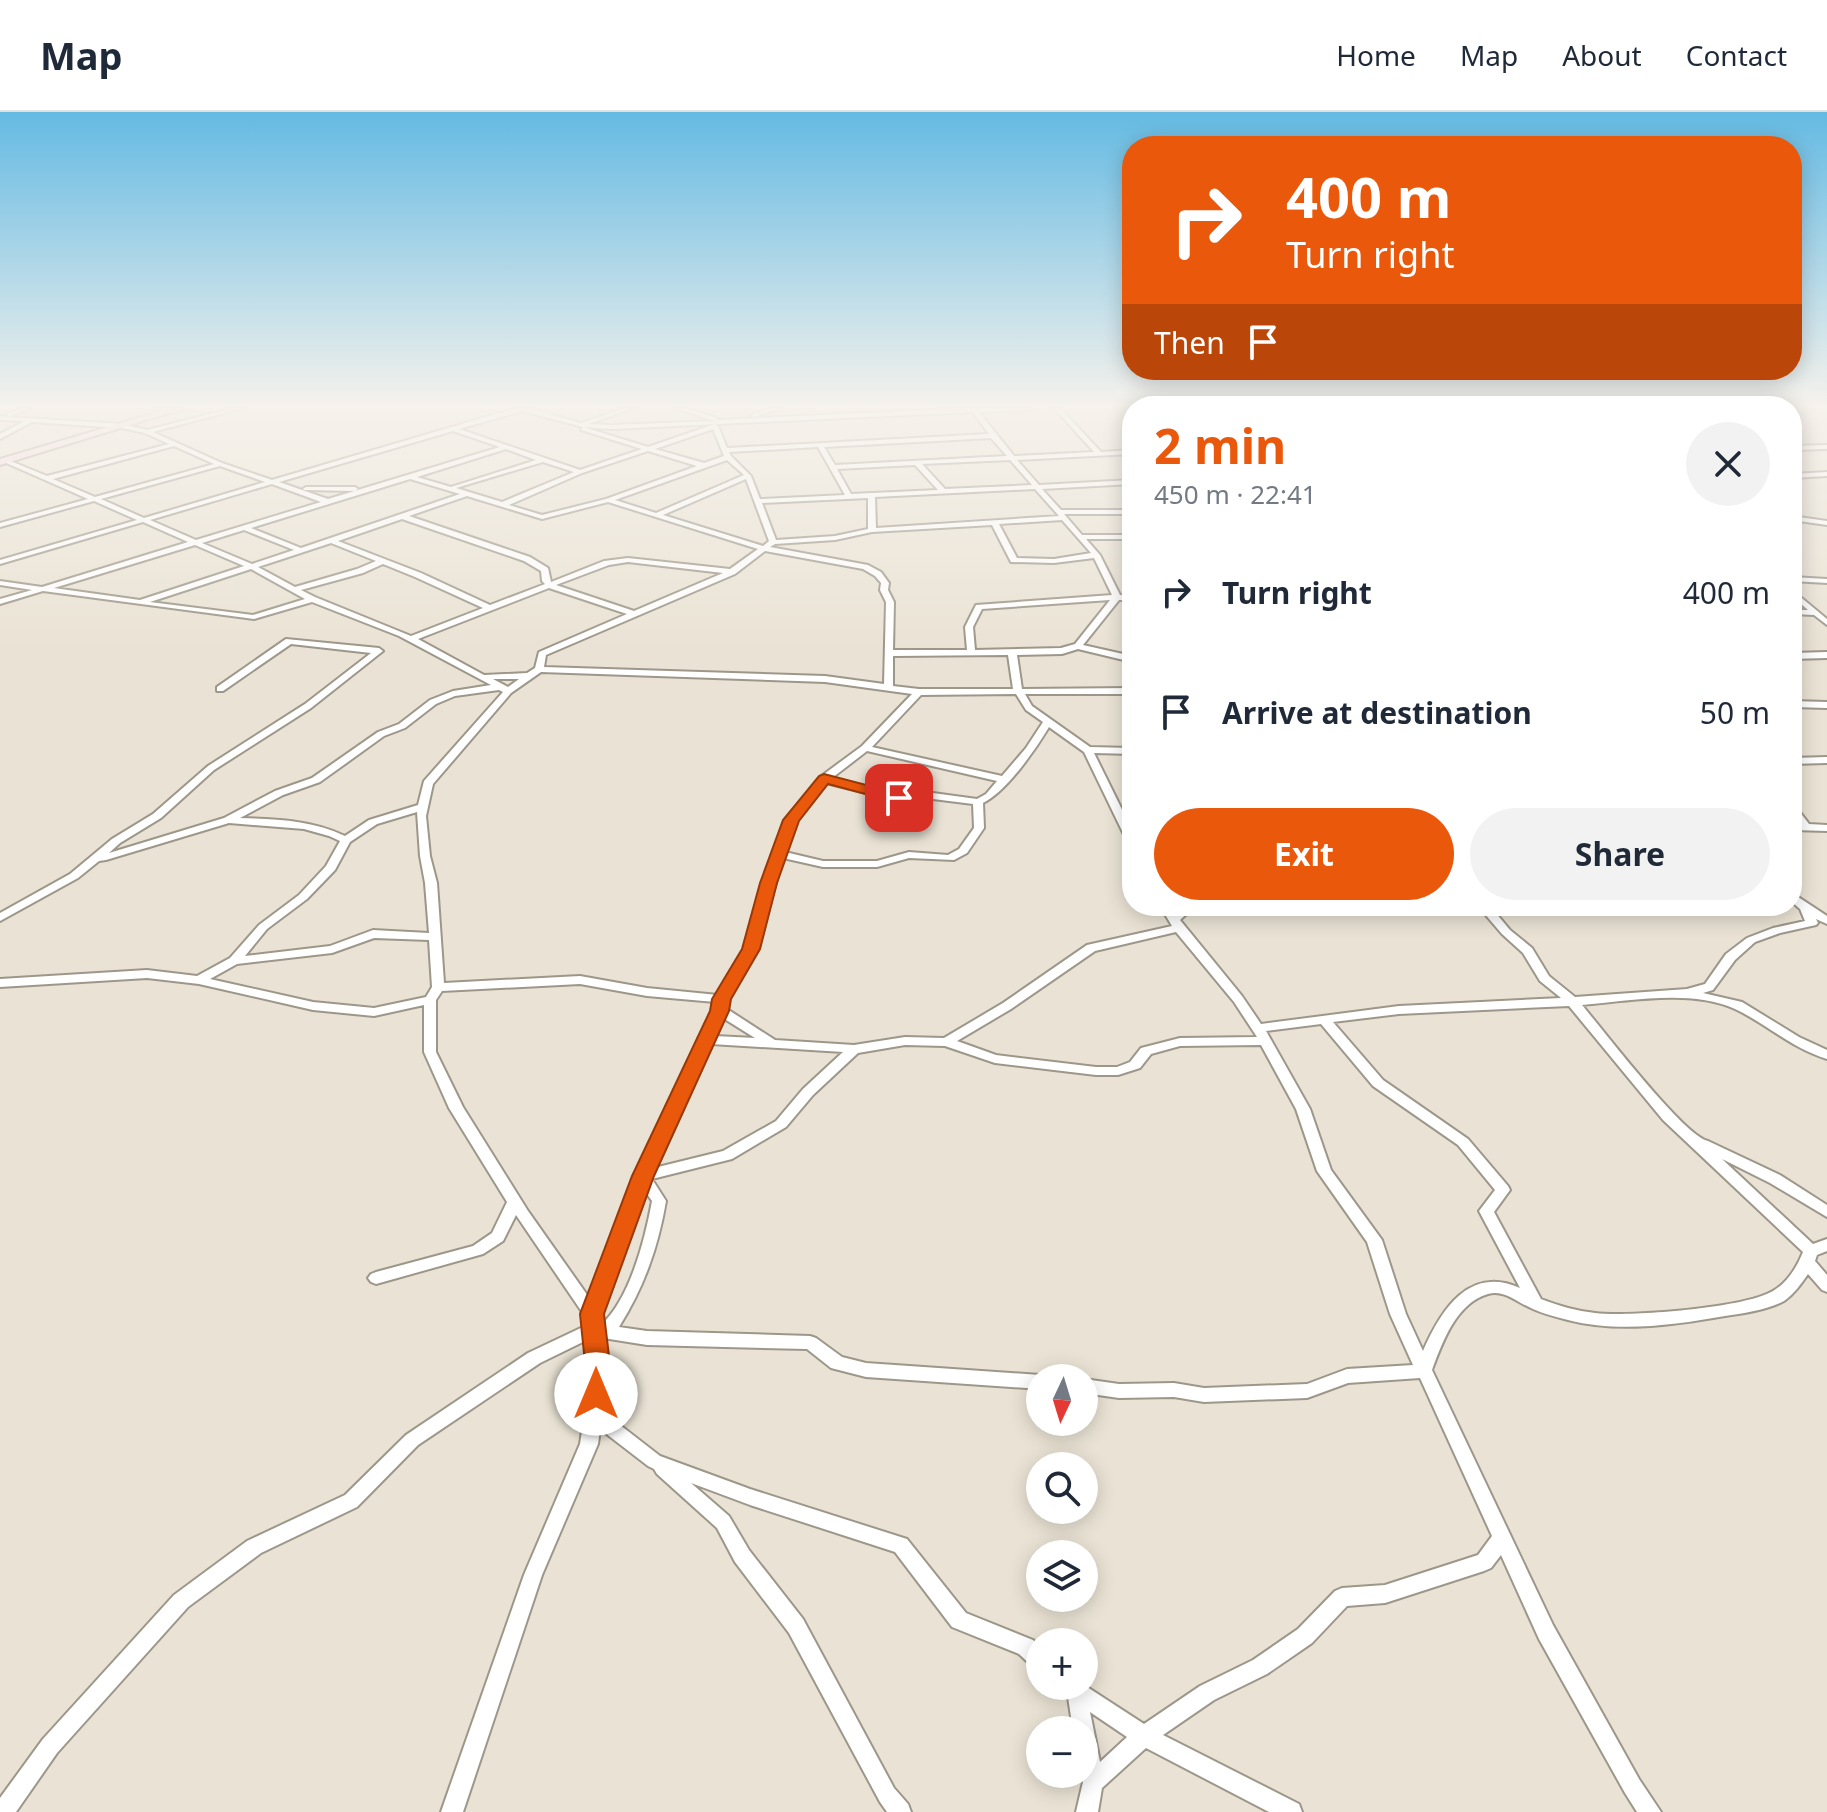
<!DOCTYPE html>
<meta charset="utf-8">
<style>
:root{--surface:#fff;--page:#f2f2f3;--text:#1f2937;--muted:#747a83;--line:#e0e1e3;--accent:#ea580c}
body{margin:0;font-family:"Noto Sans",sans-serif;background:var(--page);color:var(--text);height:100vh;display:flex;flex-direction:column;font-size:30px;white-space:nowrap}
*{box-sizing:border-box;margin:0}
p{font-size:26px;color:var(--muted)}
.icon{flex:none;width:44px;height:44px;fill:none;stroke:currentColor;stroke-width:2;stroke-linecap:round;stroke-linejoin:round}
.map{position:relative;flex:1;overflow:hidden}
.drawer{position:absolute;left:1122px;top:284px;width:680px;height:520px;display:flex;flex-direction:column;background:var(--surface);border-radius:32px;box-shadow:0 4px 20px #0003}
.drawer>*{flex:none}
.guide{position:absolute;left:1122px;top:24px;width:680px;height:244px;border-radius:32px;box-shadow:0 4px 20px #0003;background:#ea580c;color:#fff;overflow:hidden}
.needle{width:52px;rotate:184deg}
.fabs{position:absolute;left:1026px;top:1252px;display:grid;gap:16px}
.fabs a{display:grid;place-items:center;width:72px;height:72px;border-radius:50%;background:var(--surface);box-shadow:0 4px 20px #0003;font-size:40px}
.pin{position:absolute;display:grid;place-items:center;width:68px;height:68px;color:#fff;margin:-34px;border-radius:16px;box-shadow:0 4px 12px #0006}
.me{position:absolute;width:88px;margin:-44px;rotate:0deg;stroke-linejoin:round;filter:drop-shadow(0 0 6px #0008)}
.turn{display:flex;align-items:center;gap:28px;height:168px;padding:0 32px;font-size:36px}
.turn .icon{width:104px;height:104px;stroke-width:2.5}
.turn b{display:block;font-size:56px;line-height:68px}
.then{display:flex;align-items:center;height:76px;padding:0 32px;background:#0003;gap:16px;font-size:30px}
.round{display:grid;place-items:center;flex:none;width:84px;height:84px;border-radius:42px;background:var(--page)}
.summary{display:flex;align-items:center;justify-content:space-between;height:136px;padding:0 32px}
h1{font-size:48px;font-weight:700;line-height:60px;color:var(--accent)}
.primary-button{display:flex;gap:16px;margin-top:auto;padding:16px 32px}
.primary-button a{flex:1;height:92px;border-radius:48px;background:var(--accent);color:#fff;font-size:32px;font-weight:700;line-height:92px;text-align:center}
.primary-button a+a{background:var(--page);color:var(--text)}
ul{padding:0;list-style:none}
li{display:flex;align-items:center;gap:24px;height:120px;padding:0 32px}
li div{flex:1}
li b{display:block;font-size:30px}
li em{font-style:normal}
header{display:flex;align-items:center;gap:48px;box-sizing:border-box;height:112px;padding:0 40px;background:var(--surface);border-bottom:2px solid var(--line)}
header strong{font-size:38px}
nav{display:flex;gap:44px;margin-inline-start:auto;font-size:28px}
.map>svg:first-child{display:block}
.lines{fill:none;stroke-linecap:round;stroke-linejoin:round}
.minor-casing{stroke:#9d978a;stroke-width:4}
.secondary-casing{stroke:#9d978a;stroke-width:4}
.minor{fill:#fff;fill-rule:evenodd}
.secondary{fill:#fbdde4;fill-rule:evenodd}
.route{fill:#ea580c;stroke:#983908;stroke-width:2}
</style>
<header>
<strong>Map</strong>
<nav><a>Home</a><a>Map</a><a>About</a><a>Contact</a></nav>
</header>
<div class="map">
<svg width="1827" height="1700" viewBox="0 0 1827 1700">
<rect width="100%" height="100%" fill="#eae3d5"/>
<g class="lines">
<g class="minor-casing">
<g id="minor">
<path d="M23,296h8l-22,9 113,7 25,6 87,-22h9l-90,24 69,31 50,17 244,-72h12l53,15 45,-15h8l-46,16 24,1 102,-4 -39,-13h9l33,10v2l253,-12h62l-3,2 -50,2 35,44 80,-4 -40,-44h6l41,44 31,-2v4l-115,6 22,25 93,-5v4l-90,5 19,21h71v4h-68l18,21h50v4h-46l14,16 20,40 12,1v4h-13l-36,45 49,11v6l-54,-13 -16,5 -45,1 5,34 110,-1v6h-107l7,12 58,41 42,1v6l-38,-1 38,77v14l-5,-3 -43,-89 -35,-25c-14,23 -42,64 -66,76l1,25 -17,25 -13,7 -45,-2 -32,9h-54l-40,-9 -26,91 -29,50 -1,10 48,31 79,5 51,-8 39,1 59,-35 84,-58 85,-19 -12,-20h12l3,6 7,-6h13l-15,14 62,76 19,28 138,-18 162,-8 -21,-17 -17,-28 -21,-19 -24,-28h12l20,24 22,18 17,28 26,21 112,-8 18,-5 21,-30 21,-16 26,-10 32,-7 -5,-12 -8,-7v-9l35,23v8l-11,-5 2,4 -2,2 -36,8 -25,9 -20,18 -22,30 -10,3 39,9 57,35 28,13v9c-36,-11 -60,-35 -92,-50 -43,-20 -107,-8 -153,-4 21,25 102,131 126,136l72,34 47,30v12l-57,-34 -48,-24 91,85 14,-5v12l-10,4 -2,6 12,14v17l-5,-2 -14,-16c-7,10 -14,20 -24,27 -17,9 -40,12 -59,15 -51,9 -107,17 -157,4 -12,-3 -24,-6 -35,-11 -15,-6 -29,-20 -45,-15 -32,9 -46,49 -56,76l121,255 86,154 22,33h-24l-12,-19 -86,-154 -38,-84 -10,13 -7,3 -99,32 -38,3 -35,37 -45,31 -53,26 -51,35 136,69 3,8h-33l-123,-64 -44,40 -4,24h-22l7,-30 -2,-8h3v-44h-11l-5,-33 -7,-4 -3,-7 26,-1 60,39 56,-38 53,-26 45,-31 37,-38 7,-3 43,-3 93,-30 14,-19 -72,-158 -72,5 -41,15 -103,4 -30,-5 -55,1 -35,-5v-14l35,5 55,-1 30,5 103,-4 40,-15 66,-4 -23,-51 -23,-72 -50,-71 -21,-62 -35,-64 -81,1 -29,8 -11,14 -22,7h-22l-101,-12 -50,-17 -40,-1 -47,8 -45,42 -27,32 -54,32 -80,20 14,22c-8,47 -22,86 -47,126l28,4 163,5 6,2 26,19 24,6 174,12 6,3h-6v11l-174,-12 -35,-9 -24,-19 -160,-4 -44,-7 4,35 -5,38 58,45 90,33 157,50 59,74 67,27 7,7v23l-7,-3 -14,-13 -67,-27 -57,-75 -145,-47 -59,-22 38,33 20,34 54,69 91,169 14,16 3,8h-24l-7,-10 -91,-169 -54,-71 -18,-34 -60,-54 -3,-5 -6,-3 -48,-37 -2,15 -56,131 -79,237h-22l83,-237 56,-131 11,-71 -4,-33 -47,23 -122,82 -61,62 -96,46 -73,54 -131,146 -41,59h-16v-14l43,-59 131,-144 73,-54 98,-46 61,-60 122,-82 57,-27 -1,-11 -68,-100 -13,26 -20,13 -107,30 -5,-2 -3,-4 3,-4 5,-2 97,-26 19,-13 15,-31 -58,-94 -25,-56v-47l-50,11 -61,-6 -114,-26 -52,-6 -147,9v-8l147,-9 50,6 33,-18 29,-33 40,-30 27,-29 14,-25 -11,-5 -25,-7 -75,-6 -123,37 -7,1 -21,17 -78,43v-8l70,-39 42,-35 41,-25 55,-48 97,-62 66,-51 -80,-9 -68,47h-6v-4l69,-48 93,9 4,3 -72,57 -97,62 -53,48 -41,25 -11,10 115,-35 51,-27 37,-13 66,-46 21,-8 31,-24 23,-9 38,-6 -92,-49 -87,-34 -58,17 -211,-28 -43,13v-5l32,-9 -32,-5v-4l42,6 146,-45 -45,-20 -143,42v-4l137,-40 -43,-19 -94,26v-4l88,-24 -84,-37v-2h4l39,16 122,-32 -24,-11 -23,-5 -90,-6 -32,17v-5l25,-13 -25,-1v-4l9,1 -2,-3zM522,299l61,16 -2,3 61,19 -62,21 -121,-41zM973,300l16,22 -262,14 -9,-22 -3,-2 -67,23 -65,-20 29,2zM713,317l11,27 -20,7 -49,-14zM453,319l47,16 -172,52 -49,-17zM991,326l16,18 -172,9 -11,-18zM174,334l40,18 -119,33 -42,-18zM818,335l27,48 -85,4 -9,-23 -20,-20 -2,-4zM506,337l30,11 -85,27 -34,-10zM648,339l49,15 -91,33 -64,16 -33,-10 73,-32zM727,348l17,15 -88,38 -41,-13zM1010,348l22,25 -87,4 -23,-25zM543,350l31,10 -72,30 -46,-14zM915,353l23,25 -87,4 -14,-25zM220,354l45,16 -121,36 -43,-19zM410,367l50,15 -159,54 -50,-20zM746,367l23,62 -6,5 -100,-31zM272,372l49,18 -125,38 -46,-20zM1035,377l24,27 -183,12 -1,-31zM467,384l75,23 66,-17 150,47 -28,20 -102,-11 -24,3 -53,21 -3,-14 -18,-11 -121,-41zM868,386v31l-33,7 -59,4 -14,-37zM402,407l122,42 17,10 1,10 3,3 -55,21 -69,-32 -83,-32zM1062,408l29,33 -37,6 -37,-1 -18,-34zM992,413l19,37 43,1 40,-5 18,37 -136,10 -11,22 2,23h-74l1,-48 -6,-12 1,-7 -8,-11 -13,-7 -98,-18 5,-3 60,-4 37,-8zM244,418l50,20 -42,14 -50,-21zM331,431l45,18 -19,8 -62,18 -37,-20zM195,433l49,21 -104,34 -86,-12zM765,439l98,18 12,7 6,7 -1,7 6,12 -2,82 -59,-8 -281,-9 2,-12 189,-81zM628,450l95,11 -89,38 -78,-26 53,-20zM383,452l32,13 68,31 -72,28 -96,-39 -14,-7 62,-17zM251,457l54,30 -52,16 -103,-13zM549,476l78,26 -88,38 -4,16 -8,5 -43,2 -66,-36zM1110,488l-35,44 -14,4 -86,2 -2,-23 9,-18zM1008,543l5,34h-94l-26,-3v-30zM541,560l284,10 87,12 -50,52 -42,31 -34,43 -13,33 -28,96 -27,46 -71,-7 -67,-12 -136,7 -7,-100 -7,-27 -4,-40 7,-32 78,-91zM493,567h26l-11,8zM499,578l4,2 -79,89 -6,24 -49,15 -24,16c-33,-16 -69,-17 -105,-18l43,-23 37,-13 64,-46 21,-8 31,-24 19,-8zM1016,582l10,16 17,12 -17,26 -24,28 -130,-29 49,-52zM867,639l130,30 -11,13 -9,5 -44,-6 -34,2 -67,-17zM826,671l73,18 34,-2 40,5 1,24 -15,21 -11,6 -39,-3 -32,9h-54l-38,-9 11,-31zM417,700l3,44 5,27 4,50 -56,-3 -43,16 -85,10 22,-27 40,-30 28,-29 15,-28 27,-18zM1176,820l58,70 23,35 -77,1 -39,10 -11,14 -13,5h-21l-100,-12 -39,-14 54,-32 84,-58zM374,826l55,2 3,47 -6,10 -52,11 -61,-6 -103,-23 27,-15 95,-11zM580,872l67,12 68,6c-2,13 -8,29 -17,37l1,3 -63,134 -46,123 -62,-88 -65,-104 -27,-55v-52l6,-9zM1569,894l94,114 140,132c-6,15 -16,31 -30,39 -28,17 -143,26 -178,22 -18,-2 -36,-7 -54,-14l-47,-87 16,-22 -2,-4 -40,-47 -85,-59 -50,-58 66,-8zM723,906l32,20 -40,-2zM1321,912l52,62 85,59 37,45 -16,21 41,77c-51,-23 -79,22 -97,63l-17,-37 -24,-74 -51,-70 -21,-61 -44,-78zM711,932l132,8 -40,37 -27,32 -53,30 -69,17zM645,1079l7,10c-7,38 -22,98 -51,124l-1,-11zM1090,1600l37,25 -27,25z"/>
<polygon points="151,296 164,296 175,299 172,301"/>
<polygon points="772,296 781,296 754,305 751,303"/>
<polygon points="1124,296 1130,296 1132,302"/>
<polygon points="1827,333 1827,337 1792,338 1792,334"/>
<polygon points="1827,360 1827,364 1792,366 1792,362"/>
<polygon points="306,375 355,375 358,377 355,379 304,378 303,377"/>
<polygon points="1792,404 1827,409 1827,413 1792,408"/>
<polygon points="1792,465 1827,467 1827,471 1792,469"/>
<polygon points="1792,478 1827,507 1827,513 1814,503 1792,502 1792,498 1808,498 1792,484"/>
<polygon points="1827,540 1827,546 1792,547 1792,541"/>
<polygon points="1792,589 1827,590 1827,596 1792,595"/>
<polygon points="1827,645 1827,651 1792,652 1792,646"/>
<polygon points="1792,694 1796,695 1809,712 1827,713 1827,719 1792,718 1792,712 1798,712 1792,704"/>
</g>
</g>
<g class="secondary-casing">
<polygon id="secondary" points="172,296 185,296 0,353 0,347"/>
</g>
<use href="#minor" class="minor"/>
<use href="#secondary" class="secondary"/>
</g>
<linearGradient id="sky" x2="0" y2="1"><stop stop-color="#64bae3"/><stop offset="0.55" stop-color="#f6f2ec"/><stop offset="1" stop-color="#f6f2ec" stop-opacity="0"/></linearGradient>
<rect width="1827" height="534" fill="url(#sky)"/>
<polygon class="route" points="824,662 905,683 907,686 899,691 828,672 799,709 777,771 760,837 731,887 729,899 654,1064 604,1202 611,1261 605,1289 596,1292 587,1289 583,1282 586,1261 580,1202 632,1064 710,899 712,887 742,837 760,771 783,708 819,664"/>
</svg>
<div class="fabs">
<a><svg class="needle" viewBox="-14 -14 28 28"><path d="M0-13l5 13h-10z" fill="#e53935"/><path d="M0 13l5-13h-10z" fill="#747a83"/></svg></a>
<a><svg class="icon" aria-label="search" viewBox="0 0 24 24"><circle cx="10" cy="10" r="6"/><path d="M15 15l6 6"/></svg></a>
<a><svg class="icon" aria-label="layers" viewBox="0 0 24 24"><path d="M12 4l9 5-9 5-9-5zM3 14l9 5 9-5"/></svg></a>
<a>+</a>
<a>−</a>
</div>
<div class="pin" style="left:899px;top:686px;background:#d93025"><svg class="icon" aria-label="arrive" viewBox="0 0 24 24"><path d="M6 21V4h12l-3 4 3 4H6"/></svg></div>
<svg class="me" style="left:596px;top:1282px" viewBox="-20 -20 40 40"><circle r="19" fill="#fff"/><path d="M0-13L10 11 0 6-10 11z" fill="#ea580c"/></svg>
<div class="guide">
<div class="turn"><svg class="icon" aria-label="right" viewBox="0 0 24 24"><path d="M7 20v-9h11M14 6l5 5-5 5"/></svg><div><b>400 m</b>Turn right</div></div>
<div class="then">Then<svg class="icon" aria-label="arrive" viewBox="0 0 24 24"><path d="M6 21V4h12l-3 4 3 4H6"/></svg></div>
</div>
<section class="drawer">
<div class="summary"><div><h1>2 min</h1><p>450 m · 22:41</p></div><a class="round"><svg class="icon" aria-label="close" viewBox="0 0 24 24"><path d="M6 6l12 12M18 6L6 18"/></svg></a></div>
<ul>
<li><svg class="icon" aria-label="right" viewBox="0 0 24 24"><path d="M7 20v-9h11M14 6l5 5-5 5"/></svg><div><b>Turn right</b></div><em>400 m</em></li>
<li><svg class="icon" aria-label="arrive" viewBox="0 0 24 24"><path d="M6 21V4h12l-3 4 3 4H6"/></svg><div><b>Arrive at destination</b></div><em>50 m</em></li>
</ul>
<div class="primary-button"><a>Exit</a><a>Share</a></div>
</section>
</div>
